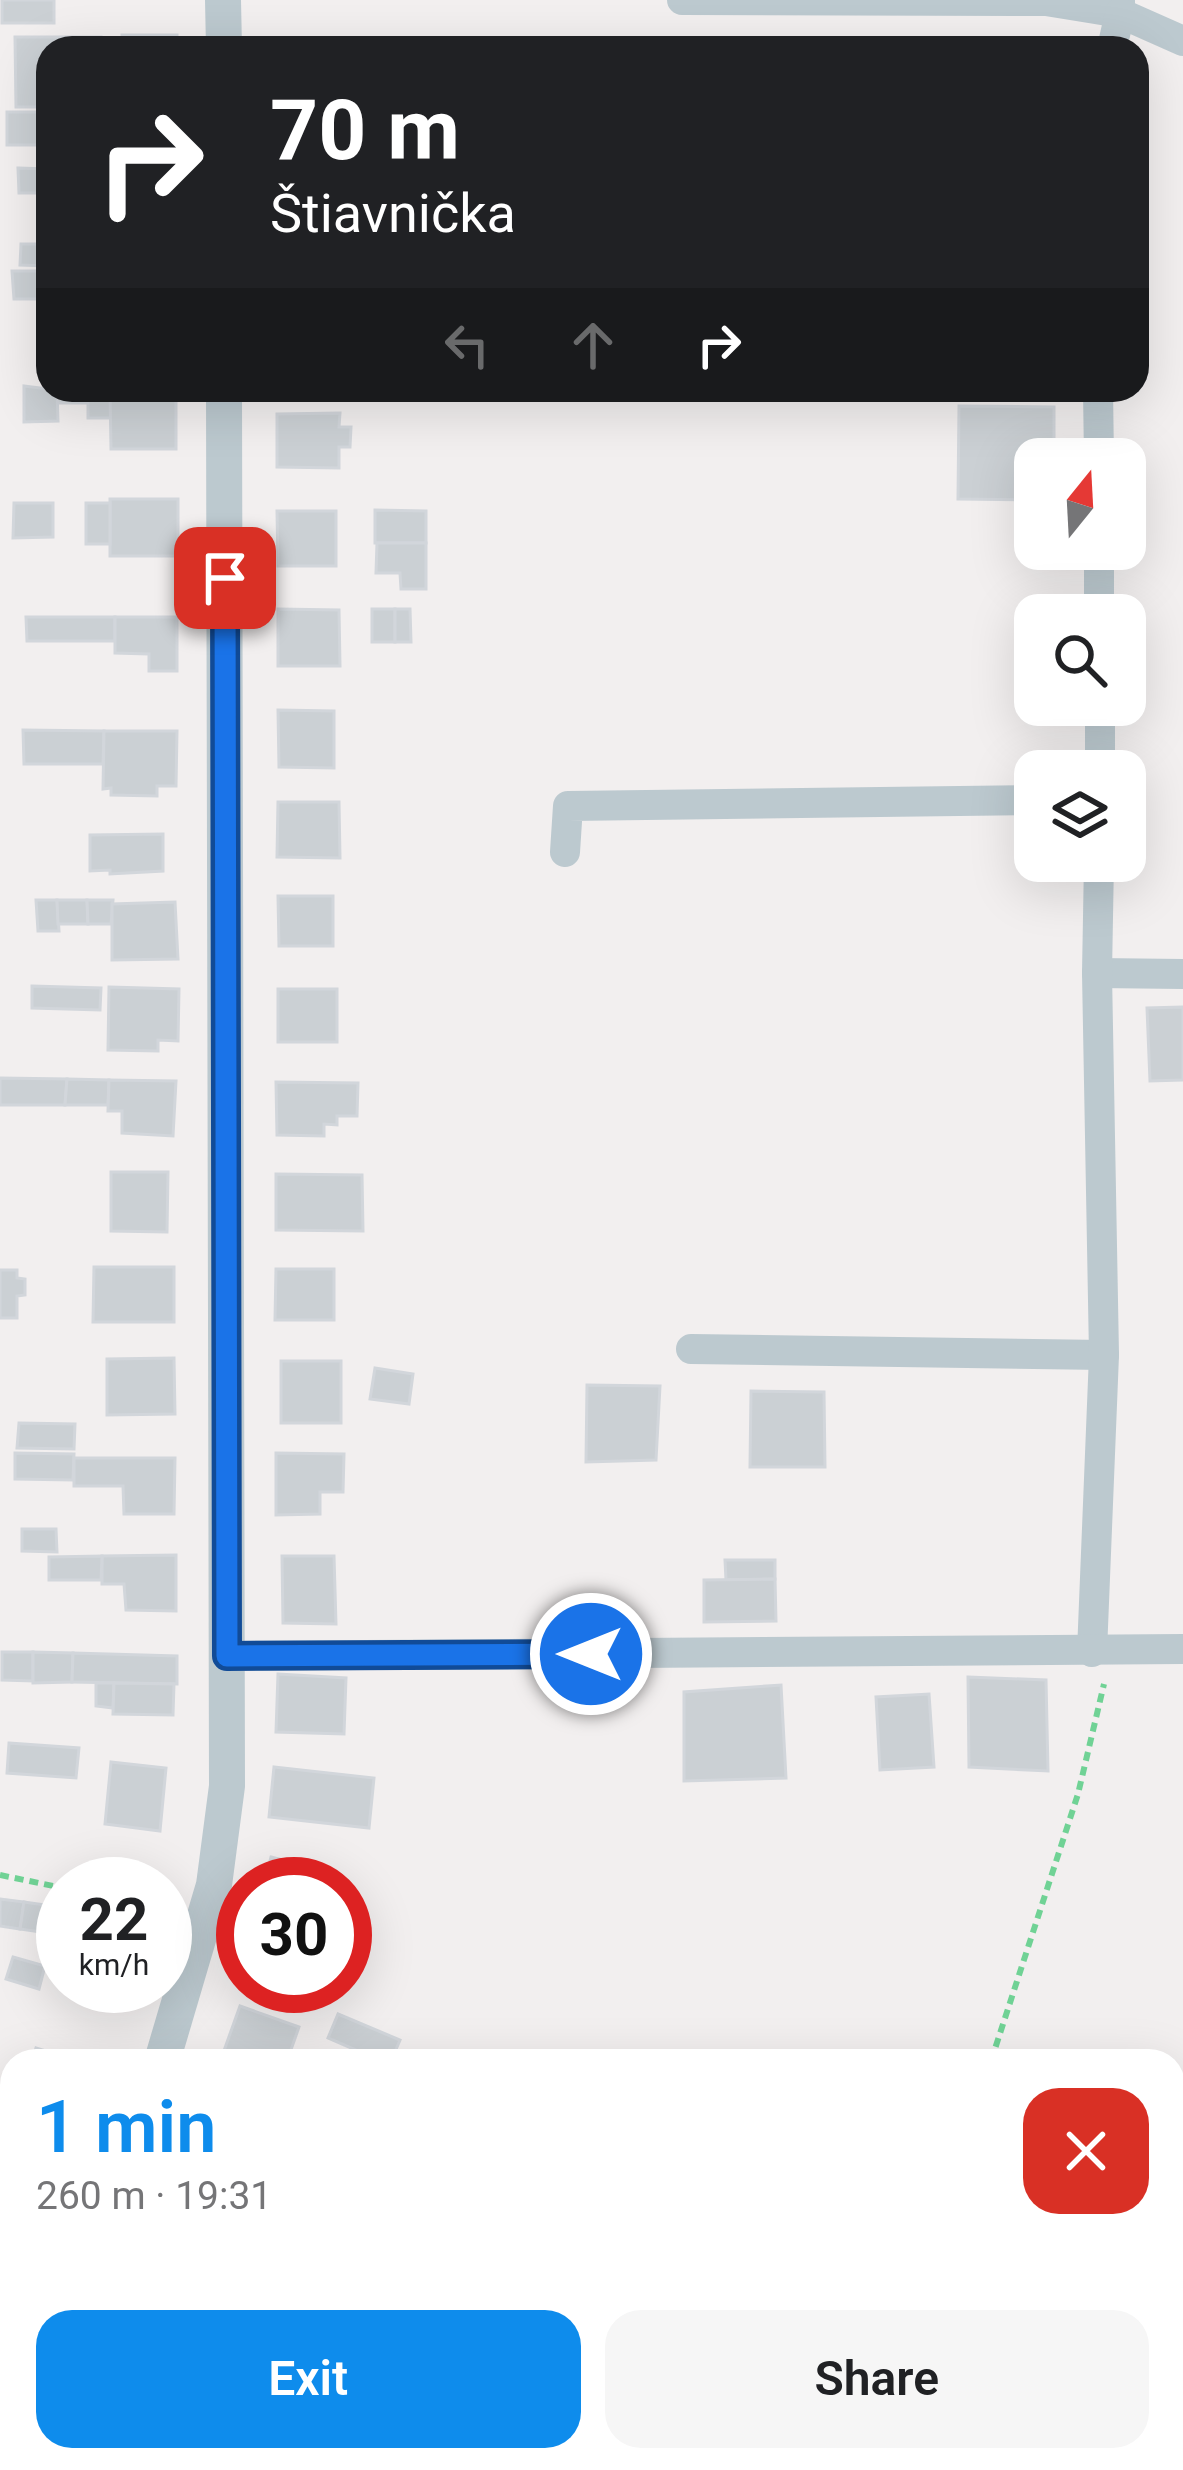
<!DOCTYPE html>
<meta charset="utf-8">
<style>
:root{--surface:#fff;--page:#f6f6f6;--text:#202124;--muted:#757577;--accent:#0e8cec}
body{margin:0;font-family:Roboto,sans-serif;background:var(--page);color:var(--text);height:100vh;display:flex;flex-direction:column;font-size:45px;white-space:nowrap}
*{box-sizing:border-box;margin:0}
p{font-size:39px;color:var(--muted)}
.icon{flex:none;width:66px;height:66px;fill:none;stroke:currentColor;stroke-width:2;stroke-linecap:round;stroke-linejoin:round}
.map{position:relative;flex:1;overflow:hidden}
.sheet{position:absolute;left:0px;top:2049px;width:1185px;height:423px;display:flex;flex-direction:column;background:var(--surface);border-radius:36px 36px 0 0;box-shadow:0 12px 48px #0002}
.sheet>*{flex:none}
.hud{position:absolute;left:36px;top:36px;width:1113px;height:366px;border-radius:36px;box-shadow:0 12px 48px #0002;background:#202124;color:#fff;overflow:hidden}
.needle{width:78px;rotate:18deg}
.controls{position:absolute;left:1014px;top:438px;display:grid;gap:24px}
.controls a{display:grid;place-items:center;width:132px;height:132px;border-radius:24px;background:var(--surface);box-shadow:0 12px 48px #0002;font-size:60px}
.speed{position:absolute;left:36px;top:1857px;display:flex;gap:24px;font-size:60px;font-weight:700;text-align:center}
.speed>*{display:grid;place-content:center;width:156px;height:156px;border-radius:50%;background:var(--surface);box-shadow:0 12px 48px #0002;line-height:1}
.speed small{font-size:30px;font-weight:400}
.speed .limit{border:18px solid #d22;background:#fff;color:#111}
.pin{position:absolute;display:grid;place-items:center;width:102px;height:102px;color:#fff;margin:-51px;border-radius:24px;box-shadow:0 6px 18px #0006}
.me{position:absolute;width:132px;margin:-66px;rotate:270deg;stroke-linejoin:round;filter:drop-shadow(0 0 9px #0008)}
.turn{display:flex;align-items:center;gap:42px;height:252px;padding:0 36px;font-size:54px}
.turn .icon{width:156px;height:156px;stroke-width:2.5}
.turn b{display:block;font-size:84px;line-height:102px}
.lanes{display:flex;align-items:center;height:114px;padding:0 36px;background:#0003;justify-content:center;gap:60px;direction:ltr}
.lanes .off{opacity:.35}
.round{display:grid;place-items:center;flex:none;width:126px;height:126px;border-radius:36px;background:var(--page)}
.head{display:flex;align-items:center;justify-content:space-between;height:204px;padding:0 36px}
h1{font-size:72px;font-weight:600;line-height:90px;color:var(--accent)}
.button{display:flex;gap:24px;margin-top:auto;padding:24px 36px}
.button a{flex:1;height:138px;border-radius:36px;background:var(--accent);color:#fff;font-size:48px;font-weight:600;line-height:138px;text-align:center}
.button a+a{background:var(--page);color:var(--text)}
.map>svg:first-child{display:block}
.building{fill:#cbd0d4;stroke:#d2d6db;stroke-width:3}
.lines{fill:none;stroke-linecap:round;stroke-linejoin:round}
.path{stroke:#70d295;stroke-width:6;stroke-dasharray:9 6;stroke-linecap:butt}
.minor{stroke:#bcc9cf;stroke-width:30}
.tertiary{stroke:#bcc9cf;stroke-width:36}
.route-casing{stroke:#114b97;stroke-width:30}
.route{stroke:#1a73e8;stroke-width:21}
</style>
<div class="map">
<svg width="1183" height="2470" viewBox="0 0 1183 2470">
<rect width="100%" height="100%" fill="#f2efef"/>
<g class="building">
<rect x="2" y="0" width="52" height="23"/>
<rect x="122" y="35" width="55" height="13"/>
<polygon points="15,37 101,37 101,48 48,48 48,107 16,107"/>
<polygon points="276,39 337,39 337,48 275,48"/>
<polygon points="7,112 44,112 43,145 7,145"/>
<polygon points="18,168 48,169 48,193 19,193"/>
<polygon points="21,244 48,244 48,266 20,265"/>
<polygon points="12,271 48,271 48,299 14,299"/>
<polygon points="24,386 57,390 58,421 24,422"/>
<polygon points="57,390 110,390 111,418 88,418 88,403 58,403"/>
<polygon points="110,390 176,390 176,449 111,449"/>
<polygon points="959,406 1054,407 1054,459 1035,459 1035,500 958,499"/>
<polygon points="340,413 339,427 351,427 350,447 339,447 339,468 277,467 277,414"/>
<rect x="110" y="499" width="68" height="57"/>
<polygon points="14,503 53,503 53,537 13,538"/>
<rect x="86" y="503" width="24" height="41"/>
<polygon points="375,510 426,511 426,543 375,543"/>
<polygon points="277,511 336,511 336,566 278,566"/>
<polygon points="377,543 426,543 426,589 401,589 400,573 376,573"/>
<polygon points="278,609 339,610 340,666 278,666"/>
<rect x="372" y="609" width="23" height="33"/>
<polygon points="395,609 410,609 411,642 395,642"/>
<polygon points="26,617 115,617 115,641 27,641"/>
<polygon points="115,617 177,617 177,671 149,671 149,654 115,653"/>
<polygon points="278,710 334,711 334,768 279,767"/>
<polygon points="23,730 104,731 103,764 24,764"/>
<polygon points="104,731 177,731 176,786 157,786 157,796 111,795 111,788 103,789"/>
<polygon points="278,802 339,802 340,858 277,857"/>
<polygon points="163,834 163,871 110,874 110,870 90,871 90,835"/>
<polygon points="278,896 333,896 333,946 279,946"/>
<polygon points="36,900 57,900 59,931 38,931"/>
<polygon points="57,900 87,900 88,924 58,924"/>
<polygon points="87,900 113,900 111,924 88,924"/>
<polygon points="175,902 178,959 112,960 112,904"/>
<polygon points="32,986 101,988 100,1010 32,1008"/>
<polygon points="109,987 179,989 178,1041 158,1040 158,1051 108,1050"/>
<rect x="278" y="989" width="59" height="53"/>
<polygon points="1183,1007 1183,1080 1150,1081 1147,1008"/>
<polygon points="0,1078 67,1079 65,1105 0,1105"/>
<polygon points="67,1079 109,1080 108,1105 65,1105"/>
<polygon points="109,1080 176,1081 173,1136 122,1133 122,1111 108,1111"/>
<polygon points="276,1082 358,1083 357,1116 337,1116 337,1125 324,1124 324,1136 277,1135"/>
<polygon points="111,1172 168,1172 167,1232 111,1231"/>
<polygon points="276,1174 362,1175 363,1231 276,1230"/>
<polygon points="94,1267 174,1267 174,1322 93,1322"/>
<polygon points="276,1269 334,1269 334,1320 275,1320"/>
<polygon points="0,1270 17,1270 17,1278 25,1279 25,1295 17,1296 17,1318 0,1318"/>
<polygon points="174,1358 175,1414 107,1415 107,1359"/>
<rect x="281" y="1361" width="60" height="62"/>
<polygon points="375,1368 413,1374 409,1404 370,1399"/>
<polygon points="587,1385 660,1386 656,1460 586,1462"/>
<polygon points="751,1391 824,1392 825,1467 750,1467"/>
<polygon points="19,1423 75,1424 74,1449 17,1448"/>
<polygon points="15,1453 74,1454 73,1480 15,1479"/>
<polygon points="276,1453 344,1454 343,1492 320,1492 320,1514 276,1515"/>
<polygon points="74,1458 175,1458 174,1514 124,1514 123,1486 74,1486"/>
<polygon points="22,1529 56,1529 57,1552 22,1551"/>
<polygon points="176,1555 176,1611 126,1610 124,1584 102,1584 102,1556"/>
<polygon points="102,1556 101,1580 49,1580 49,1557"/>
<polygon points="282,1556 334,1556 336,1624 283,1623"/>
<polygon points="725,1560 775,1560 775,1579 726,1580"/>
<polygon points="775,1579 776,1621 704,1622 704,1580"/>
<polygon points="2,1652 33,1652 33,1681 2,1680"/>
<polygon points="33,1652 73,1653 72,1682 33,1683"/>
<polygon points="73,1653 177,1656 177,1684 72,1682"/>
<polygon points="278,1674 346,1678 344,1734 276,1732"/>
<polygon points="968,1677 1046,1680 1048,1771 969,1767"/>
<polygon points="96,1683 114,1683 113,1708 96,1706"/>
<polygon points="114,1683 174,1684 173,1715 113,1714"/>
<polygon points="781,1685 786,1778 684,1781 684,1692"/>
<polygon points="929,1694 934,1767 880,1770 876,1697"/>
<polygon points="9,1743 79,1748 76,1778 7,1773"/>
<polygon points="111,1762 166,1768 160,1831 105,1824"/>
<polygon points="274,1767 374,1778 369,1828 269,1817"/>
<polygon points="271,1857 334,1873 331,1884 264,1884"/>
<polygon points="0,1899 24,1902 20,1929 0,1926"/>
<polygon points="24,1902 45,1905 41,1932 20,1929"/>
<polygon points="13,1957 45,1966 39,1989 6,1979"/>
<polygon points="240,2006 299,2027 287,2061 221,2059"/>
<polygon points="338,2014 400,2040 391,2061 381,2061 328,2038"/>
<polygon points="36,2048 65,2057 69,2061 32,2061"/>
<polygon points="9,2169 12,2170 12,2229 0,2225 0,2196"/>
<polygon points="0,2343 12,2347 12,2372 3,2402"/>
<polygon points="172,2460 178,2460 209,2470 168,2470"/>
</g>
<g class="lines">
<g class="path">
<polyline points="0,1875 63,1888"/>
<polyline points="991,2061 1078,1794 1104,1684"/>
</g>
<g class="minor">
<polyline points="682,0 1046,1 1120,13 1120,0"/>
<polyline points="1112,48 1120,13 1183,41"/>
<polyline points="1098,390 1099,459"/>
<polyline points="1099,549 1099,615"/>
<polyline points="1100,705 1100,771"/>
<polyline points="565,852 568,806 1035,800"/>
<polyline points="1097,973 1183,974"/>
<polyline points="691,1349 1104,1355"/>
<polyline points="1092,1652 1104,1355 1097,973 1099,861"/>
<polyline points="227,1656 1183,1649"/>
</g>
<g class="tertiary">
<polyline points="223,0 224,48"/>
<polyline points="162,2061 214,1885 227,1786 224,390"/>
<polyline points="37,2470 40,2460"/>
</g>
</g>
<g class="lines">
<g class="route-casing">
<polyline id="route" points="225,578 227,1656 591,1654"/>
</g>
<use href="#route" class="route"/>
</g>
</svg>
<div class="controls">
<a><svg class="needle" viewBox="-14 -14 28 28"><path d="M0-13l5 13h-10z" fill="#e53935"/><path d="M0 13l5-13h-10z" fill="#757577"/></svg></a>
<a><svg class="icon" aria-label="search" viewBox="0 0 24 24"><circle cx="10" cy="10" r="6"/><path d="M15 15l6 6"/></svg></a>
<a><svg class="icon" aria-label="layers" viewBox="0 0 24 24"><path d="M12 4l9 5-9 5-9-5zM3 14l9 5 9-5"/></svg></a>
</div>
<div class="speed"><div>22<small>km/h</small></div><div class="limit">30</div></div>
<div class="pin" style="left:225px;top:578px;background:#d93025"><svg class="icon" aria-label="arrive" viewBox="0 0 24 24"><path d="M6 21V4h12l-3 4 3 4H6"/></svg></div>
<svg class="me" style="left:591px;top:1654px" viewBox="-20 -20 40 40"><circle r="17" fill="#1a73e8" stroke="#fff" stroke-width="3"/><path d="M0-11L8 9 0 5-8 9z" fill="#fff"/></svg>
<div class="hud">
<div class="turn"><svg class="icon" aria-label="right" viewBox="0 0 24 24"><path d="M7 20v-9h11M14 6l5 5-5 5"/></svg><div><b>70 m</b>Štiavnička</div></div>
<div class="lanes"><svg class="icon off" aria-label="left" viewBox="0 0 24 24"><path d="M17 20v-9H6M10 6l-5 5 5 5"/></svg><svg class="icon off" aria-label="ahead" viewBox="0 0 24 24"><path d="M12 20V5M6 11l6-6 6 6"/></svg><svg class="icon" aria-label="right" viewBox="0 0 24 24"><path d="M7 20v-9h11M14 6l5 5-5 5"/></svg></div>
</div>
<section class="sheet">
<div class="head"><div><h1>1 min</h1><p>260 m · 19:31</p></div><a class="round" style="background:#d93025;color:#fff"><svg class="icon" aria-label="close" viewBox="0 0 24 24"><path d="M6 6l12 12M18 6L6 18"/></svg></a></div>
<div class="button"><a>Exit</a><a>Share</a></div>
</section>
</div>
